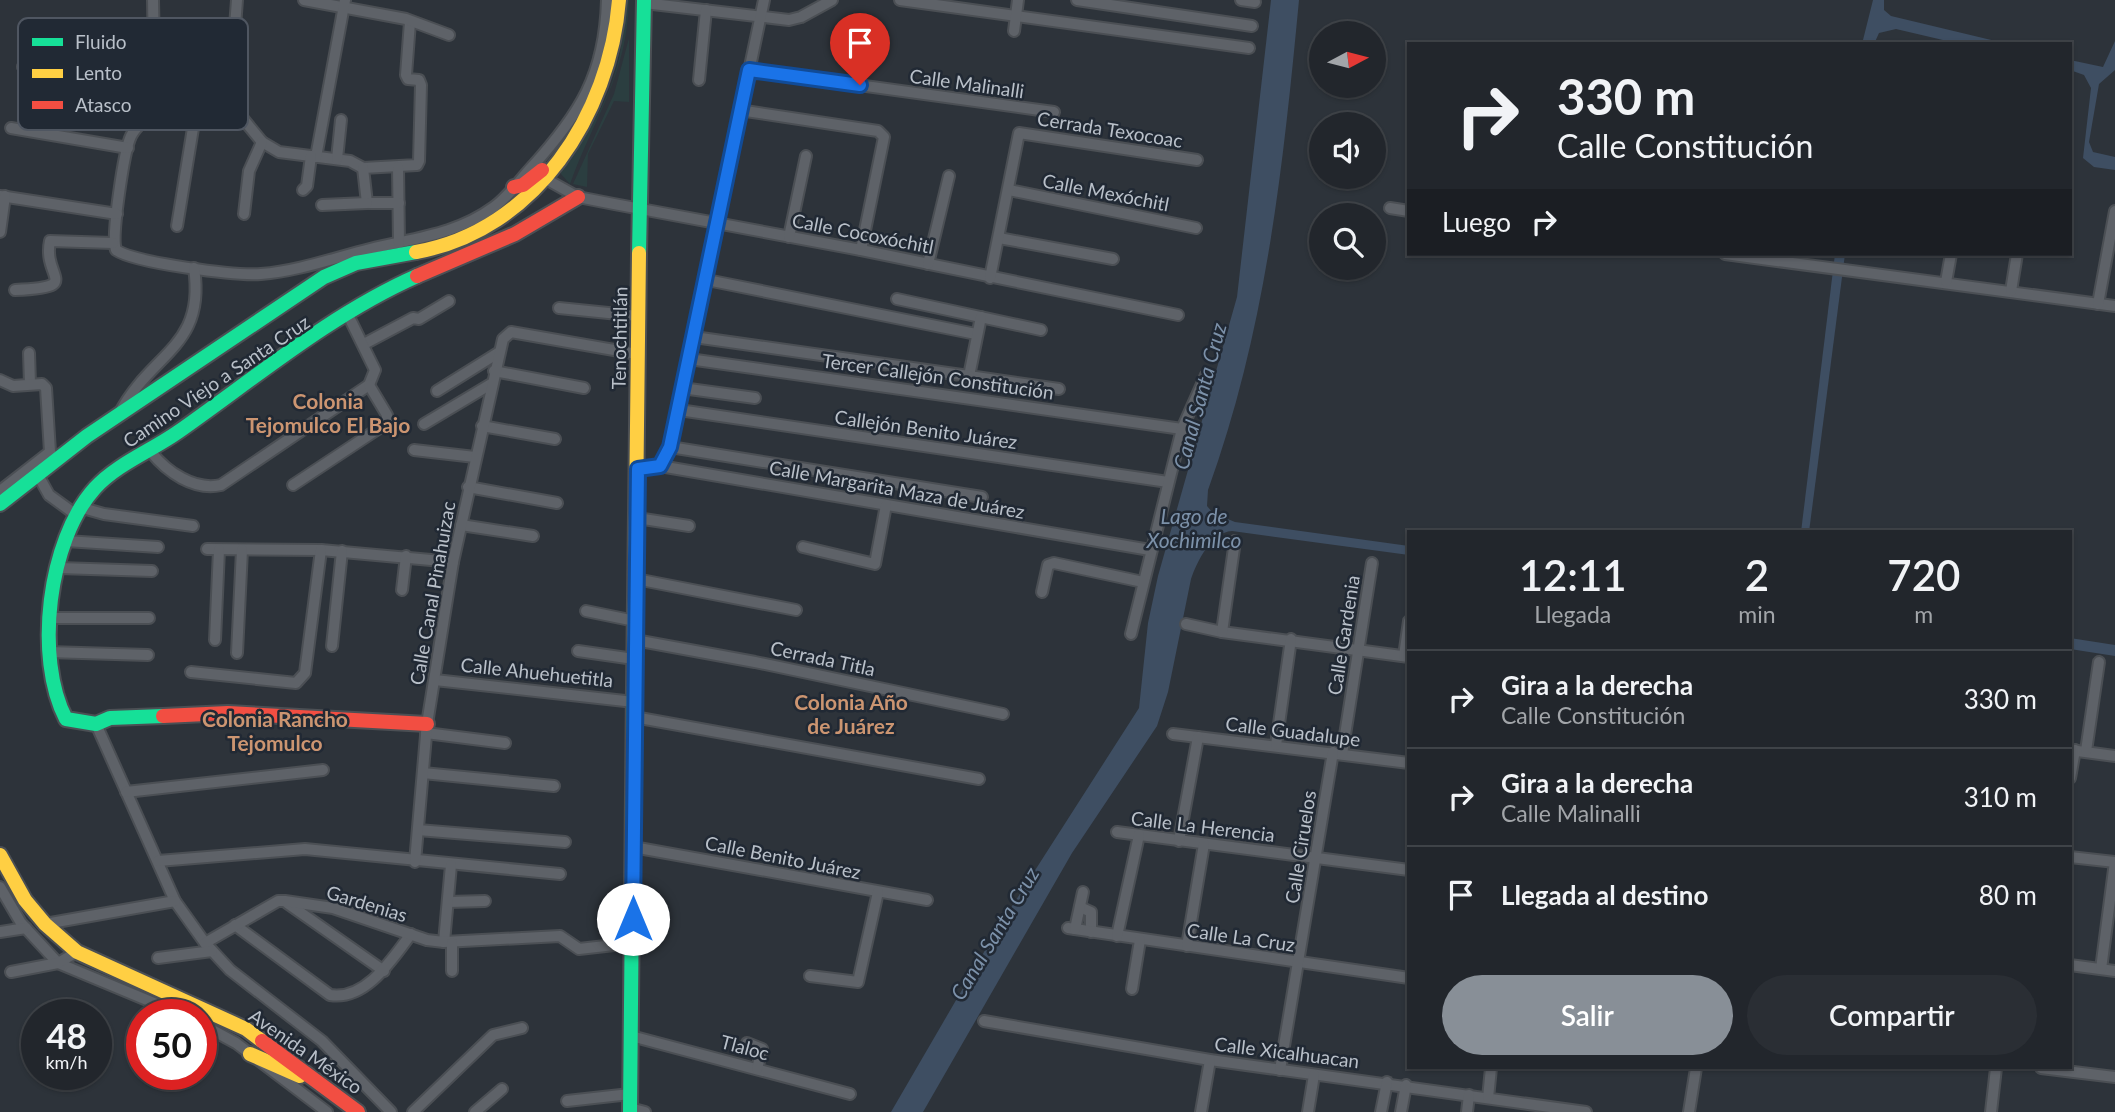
<!DOCTYPE html>
<html lang="es">
<meta charset="utf-8">
<style>
:root{--surface:#22262c;--page:#2a2e34;--text:#f1f3f6;--muted:#a2a5a9;--line:#3f4348;--accent:#888f97}
body{margin:0;font-family:Lato,sans-serif;background:var(--page);color:var(--text);height:100vh;display:flex;flex-direction:column;font-size:26px;white-space:nowrap}
*{box-sizing:border-box;margin:0}
p{font-size:23px;color:var(--muted)}
.icon{flex:none;width:38px;height:38px;fill:none;stroke:currentColor;stroke-width:2;stroke-linecap:round;stroke-linejoin:round}
.map{position:relative;flex:1;overflow:hidden}
.sheet{position:absolute;left:1407px;top:530px;width:665px;height:539px;display:flex;flex-direction:column;background:var(--surface);border-radius:0px;box-shadow:0 2px 5px #0004,0 0 0 2px var(--line)}
.sheet>*{flex:none}
.top-card{position:absolute;left:1407px;top:42px;width:665px;height:214px;border-radius:0px;box-shadow:0 2px 5px #0004,0 0 0 2px var(--line);background:#22262c;color:var(--text);overflow:hidden}
.needle{width:46px;rotate:83deg}
.buttons{position:absolute;left:1309px;top:21px;display:grid;gap:14px}
.buttons a{display:grid;place-items:center;width:77px;height:77px;border-radius:50%;background:var(--surface);box-shadow:0 2px 5px #0004,0 0 0 2px var(--line);font-size:35px}
.speed{position:absolute;left:21px;top:999px;display:flex;gap:14px;font-size:35px;font-weight:700;text-align:center}
.speed>*{display:grid;place-content:center;width:91px;height:91px;border-radius:50%;background:var(--surface);box-shadow:0 2px 5px #0004,0 0 0 2px var(--line);line-height:1}
.speed small{font-size:18px;font-weight:400}
.speed .limit{border:10px solid #d22;background:#fff;color:#111}
.pin{position:absolute;display:grid;place-items:center;width:60px;height:60px;color:#fff;margin:-72px -30px;border-radius:50% 50% 50% 0;rotate:-45deg;box-shadow:0 0 7px #0007}
.pin .icon{rotate:45deg}
.me{position:absolute;width:77px;margin:-38px;rotate:0deg;stroke-linejoin:round;filter:drop-shadow(0 0 5px #0008)}
.turn{display:flex;align-items:center;gap:24px;height:147px;padding:0 35px;font-size:32px}
.turn .icon{width:91px;height:91px;stroke-width:2.5}
.turn b{display:block;font-size:49px;line-height:60px}
.then{display:flex;align-items:center;height:66px;padding:0 35px;background:#0003;gap:14px;font-size:26px}
.eta{display:flex;justify-content:space-evenly;align-items:center;height:119px;text-align:center}
.eta b{font-size:42px;font-weight:600;line-height:49px}
.primary-button{display:flex;gap:14px;margin-top:auto;padding:14px 35px}
.primary-button a{flex:1;height:80px;border-radius:42px;background:var(--accent);color:#fff;font-size:28px;font-weight:600;line-height:80px;text-align:center}
.primary-button a+a{background:var(--page);color:var(--text)}
ul{padding:0;list-style:none}
li{display:flex;align-items:center;gap:21px;height:98px;padding:0 35px;border-top:2px solid var(--line)}
li div{flex:1}
li b{display:block;font-size:26px}
li em{font-style:normal}
.map>svg:first-child{display:block}
.green{fill:#2b3e40}
.water{fill:#3e4e62}
.lines{fill:none;stroke-linecap:round;stroke-linejoin:round}
.street-casing{stroke:#4b4f54;stroke-width:14}
.fast-casing{stroke:#4b4f54;stroke-width:18}
.slow-casing{stroke:#4b4f54;stroke-width:18}
.jam-casing{stroke:#4b4f54;stroke-width:18}
.street{stroke:#5e6268;stroke-width:10}
.fast{stroke:#16e098;stroke-width:14}
.slow{stroke:#ffcf43;stroke-width:14}
.jam{stroke:#f24e42;stroke-width:14}
.route-casing{stroke:#114b97;stroke-width:18}
.route{stroke:#1a73e8;stroke-width:12}
.labels{text-anchor:middle;dominant-baseline:central;stroke-width:5;stroke-linejoin:round;paint-order:stroke}
.street-label{font-size:19px;fill:#b9c0c9;stroke:#212934}
.water-label{font-size:21px;font-style:italic;fill:#7c91a9;stroke:#212934}
.neighbourhood-label{font-size:21px;font-weight:bold;fill:#cc9571;stroke:#212934}
.key{fill:#212934;stroke:#4f5661;stroke-width:2}
.key-label{font-size:19px;fill:#b9c0c9}
</style>
<div class="map">
<svg width="2115" height="1112" viewBox="0 0 2115 1112">
<rect width="100%" height="100%" fill="#2d333a"/>
<g class="green">
<path d="M624,0h5c-2,76 -35,117 -59,184l-9,-10v-6c7,-16 21,-30 31,-44 23,-36 34,-81 32,-124z"/>
<polygon points="629,38 629,102 614,101 588,154 587,187 573,184 614,94"/>
</g>
<g class="water">
<path d="M1271,0h28c-16,168 -33,330 -91,490l-1,16 6,7 22,9 174,24v9l-177,-24c-21,1 -35,31 -41,48l-23,113 -11,34 -85,127 -149,259h-32l107,-184 141,-220 9,-85 10,-47 79,-279z"/>
<polygon points="1873,0 1884,0 1884,10 1891,16 2008,44 1960,44 1896,29 1879,33 1874,44 1862,44"/>
<polygon points="2115,41 2115,70 2099,84 2089,142 2093,152 2115,157 2115,170 2094,167 2083,158 2091,88 2084,75 2070,70 2070,60 2103,67"/>
<polygon points="1835,254 1845,254 1809,532 1801,532"/>
<polygon points="2070,638 2115,645 2115,656 2070,649"/>
</g>
<g class="lines">
<g class="street-casing">
<g id="street">
<path d="M153,0l2,107c-6,11 -19,18 -24,29 -7,14 -20,101 -15,114 19,13 120,26 145,24 37,-3 73,-16 109,-25 44,-11 86,-14 124,-42 14,-10 25,-26 37,-39 49,-54 74,-93 76,-168"/>
<polyline points="237,0 230,93 235,109 262,142 279,152 350,161 363,168 417,165 419,161 421,85 419,80 408,79 406,75 410,22"/>
<polyline points="304,0 406,19 449,35"/>
<polyline points="900,0 1249,48"/>
<polyline points="1077,0 1252,26"/>
<polyline points="1241,0 1255,2"/>
<polyline points="644,3 789,20 801,17 832,0"/>
<polyline points="1014,31 1018,0"/>
<polyline points="23,67 155,80"/>
<polyline points="749,70 1054,112"/>
<polyline points="699,80 706,10"/>
<polyline points="739,110 878,131 884,137 861,250"/>
<polyline points="11,128 128,148"/>
<polyline points="316,157 345,0"/>
<polyline points="337,159 341,120"/>
<polyline points="398,167 399,243"/>
<polyline points="363,168 367,203 399,203"/>
<polyline points="544,178 578,197 614,204 861,250 1178,315"/>
<polyline points="303,190 307,186 311,156"/>
<polyline points="1009,190 1196,228"/>
<polyline points="0,196 117,214"/>
<polyline points="322,205 367,203"/>
<polyline points="1390,208 1409,211"/>
<polyline points="244,214 249,171 262,142"/>
<path d="M177,226l17,-104c10,-14 25,-12 41,-13"/>
<polyline points="0,232 5,196"/>
<polyline points="789,237 806,156"/>
<polyline points="999,238 1113,259"/>
<polyline points="1725,254 2115,306"/>
<polyline points="928,264 949,176"/>
<polyline points="990,278 1019,133 1197,160"/>
<polyline points="707,280 976,334"/>
<polyline points="1946,282 1951,254"/>
<path d="M15,290c69,-3 27,-12 35,-49l63,2"/>
<polyline points="2011,291 2017,254"/>
<polyline points="897,299 1041,330"/>
<polyline points="2098,304 2115,211"/>
<polyline points="559,308 638,316"/>
<polyline points="981,317 969,376 1059,389"/>
<polyline points="694,337 969,376"/>
<polyline points="364,344 413,318 419,319 449,301"/>
<polyline points="29,353 30,384"/>
<polyline points="689,359 1182,429"/>
<polyline points="494,371 584,388"/>
<polyline points="0,380 13,386 42,384 46,388 50,452 56,461"/>
<polyline points="682,388 755,398"/>
<polyline points="437,391 498,353"/>
<polyline points="679,410 1168,482"/>
<path d="M119,414c32,-62 87,-66 75,-146"/>
<polyline points="424,424 491,384"/>
<polyline points="482,426 555,439"/>
<polyline points="670,447 982,497"/>
<polyline points="414,450 475,457"/>
<path d="M151,452c16,20 43,39 70,33l148,-100 6,-15 -27,-55"/>
<polyline points="660,466 670,447 764,0"/>
<polyline points="638,469 660,466 1150,550"/>
<polyline points="38,475 49,495 75,514"/>
<polyline points="293,485 387,423 387,415 369,385"/>
<polyline points="468,487 557,503"/>
<polyline points="0,491 50,452"/>
<polyline points="79,507 104,514 193,526"/>
<polyline points="637,518 689,526"/>
<polyline points="461,525 533,536"/>
<polyline points="66,541 158,547"/>
<polyline points="803,547 875,564 886,505"/>
<polyline points="207,549 321,550 453,562"/>
<polyline points="59,568 152,571"/>
<polyline points="636,579 796,610"/>
<polyline points="402,590 406,556"/>
<polyline points="1042,592 1048,565 1054,563 1143,582"/>
<polyline points="586,611 635,621"/>
<polyline points="51,618 149,618"/>
<polyline points="1186,624 1222,632 1409,657"/>
<polyline points="1222,632 1235,541"/>
<polyline points="1131,634 1182,429 1206,375"/>
<polyline points="215,640 219,550"/>
<polyline points="635,640 755,662 1003,714"/>
<polyline points="332,646 342,551"/>
<polyline points="578,651 634,659"/>
<polyline points="48,652 148,655"/>
<polyline points="237,653 242,550"/>
<polyline points="1404,656 1409,621"/>
<polyline points="191,672 296,683 305,673 321,550"/>
<polyline points="435,680 634,702"/>
<polyline points="634,717 979,779"/>
<polyline points="96,724 175,901 205,943 230,970 322,1041 391,1112"/>
<polyline points="426,733 505,743"/>
<polyline points="1173,734 1409,763"/>
<polyline points="1276,745 1291,639"/>
<polyline points="2070,750 2115,756"/>
<polyline points="2086,751 2099,662"/>
<polyline points="1342,754 1372,563"/>
<polyline points="423,773 554,786"/>
<polyline points="2070,778 2075,750"/>
<polyline points="126,792 323,770"/>
<polyline points="418,830 565,842"/>
<polyline points="1117,832 1409,870"/>
<polyline points="1179,841 1198,737"/>
<polyline points="633,847 927,900"/>
<polyline points="2070,857 2115,862"/>
<polyline points="158,861 305,849 560,874"/>
<polyline points="415,862 427,724 453,562 503,339 511,332 637,354"/>
<polyline points="0,887 21,923 58,963 183,1015"/>
<polyline points="448,902 485,901"/>
<polyline points="287,903 384,971"/>
<polyline points="1080,907 1091,912 1091,932"/>
<polyline points="45,924 175,901"/>
<path d="M235,925l95,70c36,6 63,-37 81,-61"/>
<polyline points="1068,928 1409,978"/>
<polyline points="1075,929 1083,892"/>
<polyline points="0,932 26,928"/>
<polyline points="1117,936 1139,835"/>
<polyline points="444,942 451,865"/>
<polyline points="205,943 278,901 285,901 333,908 427,940 444,942 560,936 579,949 632,943"/>
<polyline points="1187,946 1204,844"/>
<polyline points="158,958 212,951"/>
<polyline points="2070,965 2115,971"/>
<polyline points="2101,969 2115,862"/>
<polyline points="452,971 452,943"/>
<polyline points="11,972 58,963 77,952"/>
<polyline points="810,976 858,982 878,892"/>
<polyline points="1132,989 1140,940"/>
<polyline points="984,1021 1210,1060 1586,1112"/>
<polyline points="201,1024 236,1043 327,1112"/>
<polyline points="631,1036 850,1094"/>
<polyline points="747,1043 762,1049 757,1069"/>
<polyline points="2041,1068 2115,1077"/>
<polyline points="1280,1070 1333,752"/>
<polyline points="1488,1098 1491,1068"/>
<polyline points="567,1101 630,1094"/>
<polyline points="630,1108 645,1112"/>
<polyline points="413,1112 493,1035 522,1028"/>
<polyline points="475,1112 502,1089"/>
<polyline points="1201,1112 1210,1060"/>
<polyline points="1308,1112 1314,1075"/>
<polyline points="1381,1112 1387,1082"/>
<polyline points="1401,1112 1406,1085"/>
<polyline points="1467,1112 1469,1095"/>
<polyline points="1689,1112 1696,1068"/>
<polyline points="1991,1112 1996,1068"/>
</g>
</g>
<g class="fast-casing">
<g id="fast">
<polyline points="639,253 644,0"/>
<polyline points="0,504 87,436 324,277 356,263 416,252"/>
<path d="M163,716l-53,2 -14,6 -30,-5c-32,-61 -18,-179 29,-231 22,-24 56,-37 83,-56 77,-54 153,-118 239,-156"/>
<polyline points="630,1112 634,685"/>
</g>
</g>
<g class="slow-casing">
<g id="slow">
<path d="M416,252c120,-21 194,-139 203,-252"/>
<polyline points="634,685 639,253"/>
<polyline points="0,855 25,900 45,924 77,952 246,1029 262,1041"/>
<polyline points="250,1054 300,1076"/>
</g>
</g>
<g class="jam-casing">
<g id="jam">
<polyline points="514,187 523,185 542,170"/>
<polyline points="417,276 515,234 578,197"/>
<polyline points="163,716 228,713 427,724"/>
<polyline points="262,1041 358,1112"/>
</g>
</g>
<use href="#street" class="street"/>
<use href="#fast" class="fast"/>
<use href="#slow" class="slow"/>
<use href="#jam" class="jam"/>
</g>
<g class="lines">
<g class="route-casing">
<polyline id="route" points="633,919 638,469 660,466 670,447 749,70 860,85"/>
</g>
<use href="#route" class="route"/>
</g>
<g class="labels">
<g class="street-label">
<text transform="translate(967 83) rotate(8)">Calle Malinalli</text>
<text transform="translate(1110 129) rotate(9)">Cerrada Texocoac</text>
<text transform="translate(1106 192) rotate(11)">Calle Mexóchitl</text>
<text transform="translate(863 233) rotate(11)">Calle Cocoxóchitl</text>
<text transform="translate(619 338) rotate(-89)">Tenochtitlán</text>
<text transform="translate(938 376) rotate(8)">Tercer Callejón Constitución</text>
<text transform="translate(216 381) rotate(-34)">Camino Viejo a Santa Cruz</text>
<text transform="translate(926 429) rotate(8)">Callejón Benito Juárez</text>
<text transform="translate(897 489) rotate(10)">Calle Margarita Maza de Juárez</text>
<text transform="translate(432 593) rotate(-80)">Calle Canal Pinahuizac</text>
<text transform="translate(1343 635) rotate(-81)">Calle Gardenia</text>
<text transform="translate(823 658) rotate(12)">Cerrada Titla</text>
<text transform="translate(537 672) rotate(6)">Calle Ahuehuetitla</text>
<text transform="translate(1293 731) rotate(7)">Calle Guadalupe</text>
<text transform="translate(1203 826) rotate(7)">Calle La Herencia</text>
<text transform="translate(1300 847) rotate(-81)">Calle Ciruelos</text>
<text transform="translate(783 857) rotate(11)">Calle Benito Juárez</text>
<text transform="translate(367 903) rotate(17)">Gardenias</text>
<text transform="translate(1241 937) rotate(8)">Calle La Cruz</text>
<text transform="translate(745 1047) rotate(15)">Tlaloc</text>
<text transform="translate(306 1051) rotate(35)">Avenida México</text>
<text transform="translate(1287 1052) rotate(7)">Calle Xicalhuacan</text>
</g>
<g class="water-label">
<text transform="translate(1199 396) rotate(-75)">Canal Santa Cruz</text>
<text x="1194" y="515">Lago de<tspan x="1194" dy="24">Xochimilco</tspan></text>
<text transform="translate(994 933) rotate(-59)">Canal Santa Cruz</text>
</g>
<g class="neighbourhood-label">
<text x="328" y="400">Colonia<tspan x="328" dy="24">Tejomulco El Bajo</tspan></text>
<text x="851" y="701">Colonia Año<tspan x="851" dy="24">de Juárez</tspan></text>
<text x="275" y="718">Colonia Rancho<tspan x="275" dy="24">Tejomulco</tspan></text>
</g>
</g>
<rect x="18" y="18" width="230" height="112" rx="10" class="key"/>
<rect x="32" y="38" width="31" height="8" fill="#16e098"/>
<rect x="32" y="69" width="31" height="9" fill="#ffcf43"/>
<rect x="32" y="101" width="31" height="8" fill="#f24e42"/>
<g class="key-label">
<text x="75" y="49">Fluido</text>
<text x="75" y="80">Lento</text>
<text x="75" y="112">Atasco</text>
</g>
</svg>
<div class="buttons">
<a><svg class="needle" viewBox="-14 -14 28 28"><path d="M0-13l5 13h-10z" fill="#e53935"/><path d="M0 13l5-13h-10z" fill="#a2a5a9"/></svg></a>
<a><svg class="icon" aria-label="sound" viewBox="0 0 24 24"><path d="M4 9h4l5-4v14l-5-4H4zM17 9q2 3 0 6"/></svg></a>
<a><svg class="icon" aria-label="search" viewBox="0 0 24 24"><circle cx="10" cy="10" r="6"/><path d="M15 15l6 6"/></svg></a>
</div>
<div class="speed"><div>48<small>km/h</small></div><div class="limit">50</div></div>
<div class="pin" style="left:860px;top:85px;background:#d93025"><svg class="icon" aria-label="arrive" viewBox="0 0 24 24"><path d="M6 21V4h12l-3 4 3 4H6"/></svg></div>
<svg class="me" style="left:633px;top:919px" viewBox="-20 -20 40 40"><circle r="19" fill="#fff"/><path d="M0-13L10 11 0 6-10 11z" fill="#1a73e8"/></svg>
<div class="top-card">
<div class="turn"><svg class="icon" aria-label="right" viewBox="0 0 24 24"><path d="M7 20v-9h11M14 6l5 5-5 5"/></svg><div><b>330 m</b>Calle Constitución</div></div>
<div class="then">Luego<svg class="icon" aria-label="right" viewBox="0 0 24 24"><path d="M7 20v-9h11M14 6l5 5-5 5"/></svg></div>
</div>
<section class="sheet">
<div class="eta">
<div><b>12:11</b><p>Llegada</p></div>
<div><b>2</b><p>min</p></div>
<div><b>720</b><p>m</p></div>
</div>
<ul>
<li><svg class="icon" aria-label="right" viewBox="0 0 24 24"><path d="M7 20v-9h11M14 6l5 5-5 5"/></svg><div><b>Gira a la derecha</b><p>Calle Constitución</p></div><em>330 m</em></li>
<li><svg class="icon" aria-label="right" viewBox="0 0 24 24"><path d="M7 20v-9h11M14 6l5 5-5 5"/></svg><div><b>Gira a la derecha</b><p>Calle Malinalli</p></div><em>310 m</em></li>
<li><svg class="icon" aria-label="arrive" viewBox="0 0 24 24"><path d="M6 21V4h12l-3 4 3 4H6"/></svg><div><b>Llegada al destino</b></div><em>80 m</em></li>
</ul>
<div class="primary-button"><a>Salir</a><a>Compartir</a></div>
</section>
</div>
